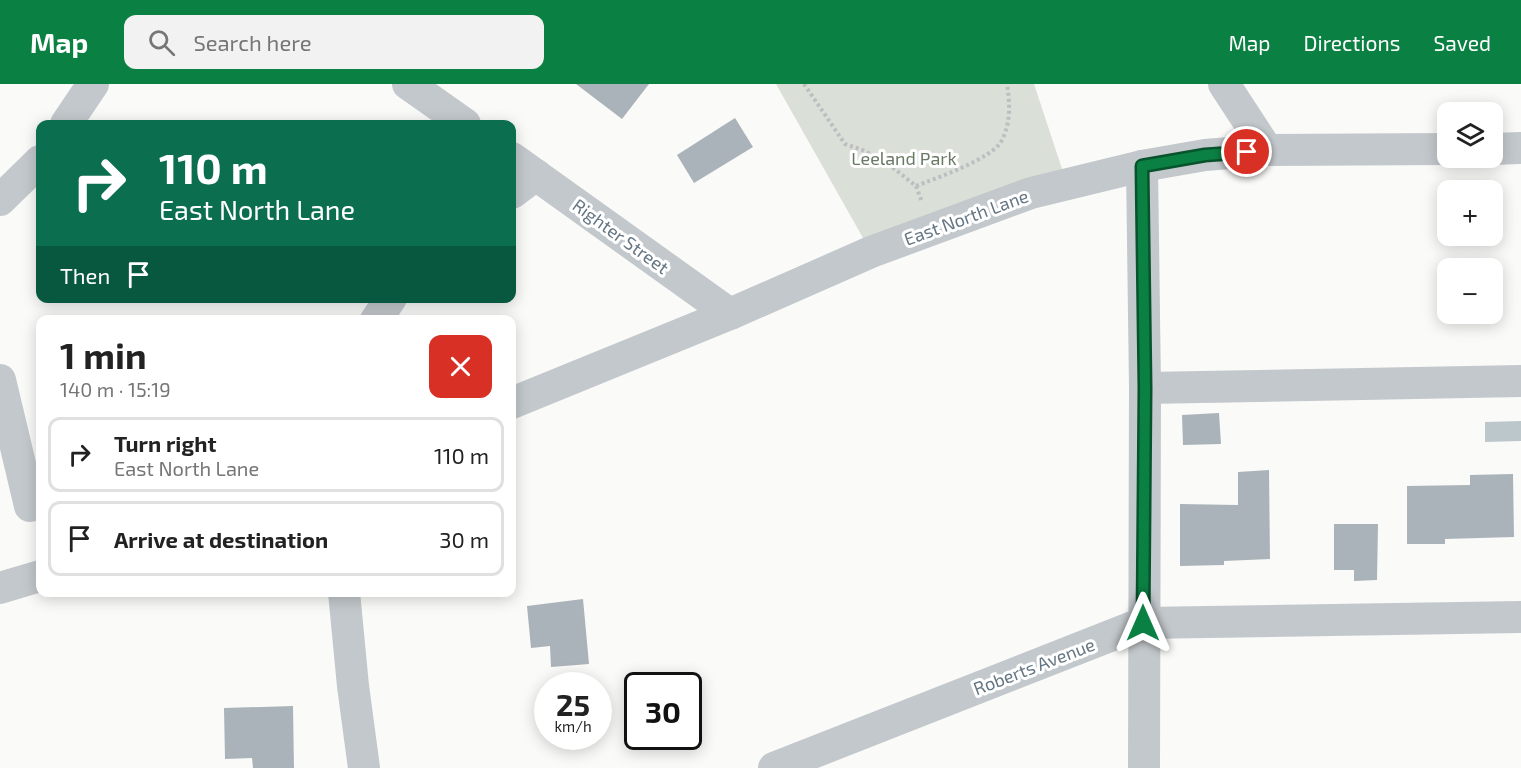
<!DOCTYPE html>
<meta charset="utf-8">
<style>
:root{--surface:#fff;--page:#f2f2f2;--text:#222;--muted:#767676;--line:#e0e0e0;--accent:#0b8043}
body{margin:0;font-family:"Exo 2",sans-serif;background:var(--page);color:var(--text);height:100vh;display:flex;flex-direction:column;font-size:22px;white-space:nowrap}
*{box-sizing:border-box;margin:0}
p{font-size:20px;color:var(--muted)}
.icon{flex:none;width:33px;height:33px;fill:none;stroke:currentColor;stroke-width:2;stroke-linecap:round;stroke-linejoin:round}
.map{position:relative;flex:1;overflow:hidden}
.sheet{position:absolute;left:36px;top:231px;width:480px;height:282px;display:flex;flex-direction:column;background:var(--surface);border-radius:12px;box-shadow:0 3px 15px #0003}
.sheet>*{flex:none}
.guide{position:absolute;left:36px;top:36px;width:480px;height:183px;border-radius:12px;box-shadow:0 3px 15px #0003;background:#0b6e4f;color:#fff;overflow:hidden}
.controls{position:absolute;left:1437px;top:18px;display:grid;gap:12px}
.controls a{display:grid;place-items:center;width:66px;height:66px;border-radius:12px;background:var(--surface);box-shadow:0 3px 15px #0003;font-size:30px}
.speed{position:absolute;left:534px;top:588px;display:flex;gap:12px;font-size:30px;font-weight:700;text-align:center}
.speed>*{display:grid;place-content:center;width:78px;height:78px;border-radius:50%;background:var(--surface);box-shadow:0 3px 15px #0003;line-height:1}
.speed small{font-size:15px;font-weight:400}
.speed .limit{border:3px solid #111;border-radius:9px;background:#fff;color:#111}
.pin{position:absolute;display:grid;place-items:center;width:51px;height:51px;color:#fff;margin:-26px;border:3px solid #fff;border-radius:50%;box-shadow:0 2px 6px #0007}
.me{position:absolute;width:66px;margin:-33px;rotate:0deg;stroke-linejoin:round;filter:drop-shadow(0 0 4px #0008)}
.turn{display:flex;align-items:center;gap:21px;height:126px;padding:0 24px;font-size:27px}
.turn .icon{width:78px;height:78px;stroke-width:2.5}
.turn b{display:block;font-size:42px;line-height:51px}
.then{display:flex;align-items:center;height:57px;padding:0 24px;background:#0003;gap:12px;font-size:22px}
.round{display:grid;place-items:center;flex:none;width:63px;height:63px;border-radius:12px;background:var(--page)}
.overview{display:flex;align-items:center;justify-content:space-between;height:102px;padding:0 24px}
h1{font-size:36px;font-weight:700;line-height:45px}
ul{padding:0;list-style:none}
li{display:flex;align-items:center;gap:18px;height:75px;margin:0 12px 9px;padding:0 12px;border:3px solid var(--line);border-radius:12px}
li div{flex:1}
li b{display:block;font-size:22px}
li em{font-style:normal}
header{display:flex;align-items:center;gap:36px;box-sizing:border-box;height:84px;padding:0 30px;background:var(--accent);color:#fff}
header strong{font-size:28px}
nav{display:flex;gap:33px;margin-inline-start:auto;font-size:21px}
.search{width:420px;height:54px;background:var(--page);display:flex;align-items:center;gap:15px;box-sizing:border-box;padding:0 21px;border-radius:12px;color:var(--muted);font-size:22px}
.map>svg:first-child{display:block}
.green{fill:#dadfd7}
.water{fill:#bbc7cb}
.building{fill:#aab3b9}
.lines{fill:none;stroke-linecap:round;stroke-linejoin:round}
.path{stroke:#bbbfc2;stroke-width:4;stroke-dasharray:3 3;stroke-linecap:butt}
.minor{stroke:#c3c8cc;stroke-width:32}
.route-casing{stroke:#07532c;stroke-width:15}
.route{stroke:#0b8043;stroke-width:10}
.labels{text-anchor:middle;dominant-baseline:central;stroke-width:6;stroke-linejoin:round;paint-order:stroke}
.park-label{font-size:18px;fill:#687a64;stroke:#fff}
.street-label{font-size:18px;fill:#657683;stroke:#fff}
</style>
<header>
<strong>Map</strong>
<div class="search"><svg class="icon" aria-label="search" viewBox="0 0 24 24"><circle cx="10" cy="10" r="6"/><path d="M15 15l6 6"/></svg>Search here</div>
<nav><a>Map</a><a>Directions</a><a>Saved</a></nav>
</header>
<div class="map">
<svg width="1521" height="684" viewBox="0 0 1521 684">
<rect width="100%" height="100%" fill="#fafaf8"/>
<polygon class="green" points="776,0 1034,0 1067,100 871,168"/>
<polygon class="water" points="1521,337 1521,357 1485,358 1485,338"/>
<g class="building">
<polygon points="576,0 649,0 622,35"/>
<polygon points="735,34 753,63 694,99 677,71"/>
<polygon points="1219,329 1221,360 1183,361 1182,331"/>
<polygon points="1269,386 1270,475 1224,477 1224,481 1180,482 1180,420 1238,421 1238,388"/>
<polygon points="1513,390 1514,453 1445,455 1445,460 1407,460 1407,402 1470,401 1470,391"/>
<polygon points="1334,440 1378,440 1377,496 1354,497 1354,486 1334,486"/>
<polygon points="583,515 589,580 551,583 550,562 531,564 527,522"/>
<polygon points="293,622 294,684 253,684 252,674 225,675 224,624"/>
</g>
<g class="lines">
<g class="path">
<path d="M804,0l41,60 20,7 27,16 24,19c20,-8 77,-27 86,-46 9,-18 8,-37 5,-56"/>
<polyline points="916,102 922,118"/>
</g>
<g class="minor">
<polyline points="408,0 465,40"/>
<polyline points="1224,0 1267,66"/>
<polyline points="66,40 93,0"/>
<polyline points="1492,65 1521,64"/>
<polyline points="512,74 730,230"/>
<polyline points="1142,82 1145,304 1144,684"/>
<polyline points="512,109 536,91"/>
<polyline points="0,116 40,77"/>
<polyline points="376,236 391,214"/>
<polyline points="0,296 30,422"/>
<polyline points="1145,304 1521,297"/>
<polyline points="512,319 730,230 871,168 1031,109 1142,82 1205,71 1267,66 1448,65"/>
<polyline points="0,504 40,492"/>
<polyline points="344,508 353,602 364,684"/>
<polyline points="774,684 1143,539 1521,533"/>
</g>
</g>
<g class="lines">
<g class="route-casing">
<polyline id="route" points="1143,539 1145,304 1142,82 1205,71 1247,68"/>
</g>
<use href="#route" class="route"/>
</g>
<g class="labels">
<g class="park-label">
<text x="904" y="74">Leeland Park</text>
</g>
<g class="street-label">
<text transform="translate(966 133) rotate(-20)">East North Lane</text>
<text transform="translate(621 152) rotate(36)">Righter Street</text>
<text transform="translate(1034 582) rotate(-21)">Roberts Avenue</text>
</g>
</g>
</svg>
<div class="controls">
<a><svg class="icon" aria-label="layers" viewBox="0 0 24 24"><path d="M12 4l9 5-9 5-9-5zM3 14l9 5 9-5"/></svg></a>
<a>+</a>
<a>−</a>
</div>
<div class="speed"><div>25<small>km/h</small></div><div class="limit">30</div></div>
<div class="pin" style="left:1247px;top:68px;background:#d93025"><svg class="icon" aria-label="arrive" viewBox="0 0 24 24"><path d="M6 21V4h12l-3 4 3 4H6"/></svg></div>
<svg class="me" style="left:1143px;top:539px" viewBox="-20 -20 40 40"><path d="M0-17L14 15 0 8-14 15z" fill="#0b8043" stroke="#fff" stroke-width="4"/></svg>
<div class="guide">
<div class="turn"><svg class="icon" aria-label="right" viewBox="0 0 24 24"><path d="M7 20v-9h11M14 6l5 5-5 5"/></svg><div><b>110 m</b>East North Lane</div></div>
<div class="then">Then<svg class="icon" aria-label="arrive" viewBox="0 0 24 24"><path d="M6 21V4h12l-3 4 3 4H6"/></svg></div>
</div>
<section class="sheet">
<div class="overview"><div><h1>1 min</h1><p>140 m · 15:19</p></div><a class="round" style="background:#d93025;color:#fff"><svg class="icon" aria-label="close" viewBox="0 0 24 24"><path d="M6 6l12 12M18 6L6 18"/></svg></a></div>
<ul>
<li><svg class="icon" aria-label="right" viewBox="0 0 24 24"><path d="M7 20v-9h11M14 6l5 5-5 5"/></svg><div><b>Turn right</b><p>East North Lane</p></div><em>110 m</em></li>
<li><svg class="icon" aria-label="arrive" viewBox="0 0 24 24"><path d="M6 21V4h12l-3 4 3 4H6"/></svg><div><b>Arrive at destination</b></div><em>30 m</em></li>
</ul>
</section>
</div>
